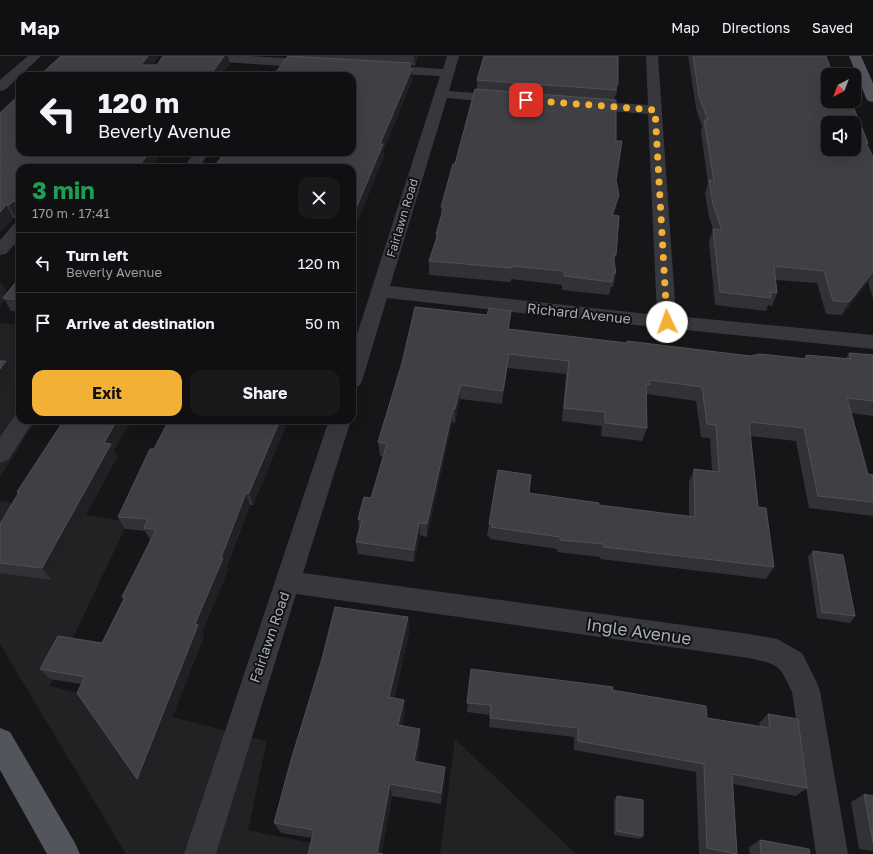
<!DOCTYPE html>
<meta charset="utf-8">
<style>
:root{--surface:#101012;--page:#19191b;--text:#f1f3f6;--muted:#9c9d9f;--line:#303032;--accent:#f2b134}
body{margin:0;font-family:"Golos Text",sans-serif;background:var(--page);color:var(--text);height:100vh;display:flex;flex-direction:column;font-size:15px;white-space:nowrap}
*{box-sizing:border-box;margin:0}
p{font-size:13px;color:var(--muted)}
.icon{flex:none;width:22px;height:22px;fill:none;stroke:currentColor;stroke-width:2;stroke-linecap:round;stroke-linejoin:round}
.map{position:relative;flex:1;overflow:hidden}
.drawer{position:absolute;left:16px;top:108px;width:340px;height:260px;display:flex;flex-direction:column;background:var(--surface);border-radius:12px;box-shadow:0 4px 16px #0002,0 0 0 1px var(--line)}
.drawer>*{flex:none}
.guide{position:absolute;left:16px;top:16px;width:340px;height:84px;border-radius:12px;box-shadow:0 4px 16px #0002,0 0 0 1px var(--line);background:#101012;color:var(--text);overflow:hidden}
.needle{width:26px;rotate:221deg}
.tools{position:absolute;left:821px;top:12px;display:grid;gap:8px}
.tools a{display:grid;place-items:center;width:40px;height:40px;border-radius:8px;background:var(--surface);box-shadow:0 4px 16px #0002,0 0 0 1px var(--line);font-size:20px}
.pin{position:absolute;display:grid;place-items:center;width:34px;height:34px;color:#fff;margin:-17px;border-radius:8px;box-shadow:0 2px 6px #0006}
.me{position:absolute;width:44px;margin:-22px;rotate:357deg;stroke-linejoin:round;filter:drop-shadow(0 0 3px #0008)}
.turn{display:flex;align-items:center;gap:14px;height:84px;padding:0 16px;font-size:18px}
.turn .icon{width:52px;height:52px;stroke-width:2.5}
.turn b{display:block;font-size:28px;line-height:34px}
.round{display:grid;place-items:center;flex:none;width:42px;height:42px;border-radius:12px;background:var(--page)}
.head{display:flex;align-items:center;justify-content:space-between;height:68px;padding:0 16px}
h1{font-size:24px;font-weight:700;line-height:30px;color:#1e9e55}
.button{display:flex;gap:8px;margin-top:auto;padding:8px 16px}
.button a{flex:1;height:46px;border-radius:12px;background:var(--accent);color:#111;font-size:16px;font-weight:700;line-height:46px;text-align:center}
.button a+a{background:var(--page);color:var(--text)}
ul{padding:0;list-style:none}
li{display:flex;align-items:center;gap:12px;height:60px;padding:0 16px;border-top:1px solid var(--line)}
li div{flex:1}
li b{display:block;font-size:15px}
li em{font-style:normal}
header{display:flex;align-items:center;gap:24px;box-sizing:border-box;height:56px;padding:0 20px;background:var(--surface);border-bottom:1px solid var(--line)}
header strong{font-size:19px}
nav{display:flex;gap:22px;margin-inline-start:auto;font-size:14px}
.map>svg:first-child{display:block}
.built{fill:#222225}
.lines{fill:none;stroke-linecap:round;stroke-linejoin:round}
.minor{fill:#37383d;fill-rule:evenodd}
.major{fill:#53555c;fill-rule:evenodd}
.wall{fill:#323236}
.shaded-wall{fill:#212124}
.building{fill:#3f3f44;stroke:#4f5156;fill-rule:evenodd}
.route{stroke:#f2b134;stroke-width:7;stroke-dasharray:0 12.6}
.labels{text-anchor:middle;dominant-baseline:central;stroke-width:4;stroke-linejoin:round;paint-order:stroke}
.far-street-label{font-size:12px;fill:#a8adb8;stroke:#111113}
.street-label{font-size:14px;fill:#a8adb8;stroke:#111113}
.near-street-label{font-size:17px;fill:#a8adb8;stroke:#111113}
</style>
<header>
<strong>Map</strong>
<nav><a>Map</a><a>Directions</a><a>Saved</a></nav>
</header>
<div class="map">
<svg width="873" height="798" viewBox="0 0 873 798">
<rect width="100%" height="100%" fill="#161618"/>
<g class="built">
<polygon points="0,267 20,269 20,364 36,364 0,421"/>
<polygon points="0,445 128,466 50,630 267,685 248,774 364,798 126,798 0,588"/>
<polygon points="455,683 576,798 440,798"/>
</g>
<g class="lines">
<g class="minor">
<polygon points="28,0 41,0 5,34 0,35 0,24"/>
<polygon points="189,0 251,0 313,4 319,8 313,12 195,4"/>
<polygon points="447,0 459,0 449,35 502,39 507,40 509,43 507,46 502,47 447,42 390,230 657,259 648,58 586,53 581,52 579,49 581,46 586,45 648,49 646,0 658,0 676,260 873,279 873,293 547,260 387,242 362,325 359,330 352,332 352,294 440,20 383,17 377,13 383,9 443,13"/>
<polygon points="195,96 209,96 199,112 183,112"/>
<polygon points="20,167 20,182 6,198 0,199 0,184 14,168"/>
<polygon points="20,357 20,364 34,364 8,404 0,407 0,381 16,358"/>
<path d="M329,364h22l-48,153 446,61 28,5 25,14 14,28 4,10 28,163h-32l-24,-162c-13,-28 -13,-27 -43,-34l-453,-64 -80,260h-32z"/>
</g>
<g class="major">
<polygon points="849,0 861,0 873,27 873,46 868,45 866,42"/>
<polygon points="0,672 10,676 75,787 80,798 47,798 0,714"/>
</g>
</g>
<g class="wall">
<polygon points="288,0 418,0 415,10 411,9 411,13 412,13 412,25 383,95 384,101 352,96"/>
<polygon points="688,0 826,0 828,45 868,87 867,88 873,101 873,243 868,226 842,259 826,258 817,227 776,224 777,237 772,250 768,249 766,255 715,249 709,186 713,173 709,161 705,137 708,127 701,76 702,71 696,52"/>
<polygon points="477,24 618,28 616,40 615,39 614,44 616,85 616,152 614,159 616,199 614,208 616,217 613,231 611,231 609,239 562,234 562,229 511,223 511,226 429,219 429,205 436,183 436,178 441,159 441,151 455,108 477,33"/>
<polygon points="0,57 20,96 79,96 76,100 162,96 151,112 20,112 20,158 16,162 13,162 0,176"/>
<polygon points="20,221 20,256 11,255 5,244 0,250 0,227 7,237"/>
<polygon points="511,255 509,273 626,287 627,285 750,300 804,303 806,299 846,302 849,297 873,299 873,360 851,357 868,418 873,419 873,460 809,452 796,385 750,380 758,451 774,511 766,523 600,503 600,501 557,496 557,493 490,483 490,481 487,480 489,468 529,437 599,449 689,461 689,426 694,413 712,415 710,382 701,381 696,345 647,338 646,342 647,372 642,385 601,380 602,370 562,365 566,318 507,312 502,348 460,343 455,367 452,366 427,481 420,479 414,506 358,498 356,486 359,473 358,463 371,442 383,400 380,400 378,386 487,259"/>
<polygon points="169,364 286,364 284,369 285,372 253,449 250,449 227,510 228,514 202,576 204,580 145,731 81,628 50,623 40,613 102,587 124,543 122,541 150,484 145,475 125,473 118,461"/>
<polygon points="114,394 117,401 51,524 0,517 0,468 18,438 17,436"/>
<polygon points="813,495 855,560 850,567 817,562 808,501"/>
<polygon points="408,561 409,577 394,642 404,644 405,658 402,670 420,673 420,686 417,706 445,723 441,748 392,740 381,798 312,782 281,777 274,767"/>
<polygon points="471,613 612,634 707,662 760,670 759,667 768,658 807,732 796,740 733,728 737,798 699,798 696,716 574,694 574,681 489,671 490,659 467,656"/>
<polygon points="864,738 873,740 873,795 859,793 851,746"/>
<polygon points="617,740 643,780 640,783 614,779 614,744"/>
<polygon points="760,784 810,798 750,798 749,791"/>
</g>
<g class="shaded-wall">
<polygon points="148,0 159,0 146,20 141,9"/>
<polygon points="224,0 228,0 230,8 221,20 210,20"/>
<polygon points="414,0 418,0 415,10"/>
<polygon points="411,7 411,15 412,13 412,25 383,95 384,101 352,179 352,162"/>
<polygon points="63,96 79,96 66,112 60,100"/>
<polygon points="149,96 162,96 151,112 138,112"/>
<polygon points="619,139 616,152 609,172 612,159"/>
<polygon points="14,145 20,158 16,162 9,149"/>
<polygon points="6,149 13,162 0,176 0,156"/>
<polygon points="873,216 873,217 868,226 842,259 849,246"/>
<polygon points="2,227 9,240 3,242 5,244 0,250 0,229"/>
<polygon points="511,255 510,268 507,287 508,273"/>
<polygon points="509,298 507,312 502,348 503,335"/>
<polygon points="6,305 14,320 0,340 0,313"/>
<polygon points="461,329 460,343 455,367 455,353"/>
<polygon points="453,353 452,366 427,481 427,468"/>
<polygon points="117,364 132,364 114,394 117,401 51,524 42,512 104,387"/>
<polygon points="280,364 286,364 284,369 285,372 253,449 249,437"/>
<polygon points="246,437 250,449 227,510 228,514 202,576 204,580 145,731 137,723 195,568"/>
<polygon points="419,467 420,479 414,506 414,494"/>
<polygon points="408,561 409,577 391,655 389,641"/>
<polygon points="404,644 405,658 400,682 398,669"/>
<polygon points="420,673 420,686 415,717 414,705"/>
<polygon points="445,711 445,723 441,748 441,737"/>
<polygon points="390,728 392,740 381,798 377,797"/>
</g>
<g class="building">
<polygon points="61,0 148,0 141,9 157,9 163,0 224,0 210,20 39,20"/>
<polygon points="288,0 411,7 409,13 412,13 380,88 383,88 352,162 352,112 213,112 225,96 352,96 352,20 273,20"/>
<polygon points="484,0 618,0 618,28 616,28 616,34 477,24"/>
<path d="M693,0h133l7,19h-5v26h23l17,42h-2l7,14v115l-24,30 -16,-1 -9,-30 -50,-5 3,27 -7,-1 1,6 -51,-6 -7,-63 9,1 -9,-26 -4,-24 5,1 -10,-61h4l-9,-24zM828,67h26v26h-26z"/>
<polygon points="475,33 616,44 616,85 622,85 616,124 619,139 612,159 619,160 616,199 613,199 616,217 613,217 612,226 564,220 564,215 512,210 512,212 429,205 438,178 436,178 444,151 441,151 453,108 455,108"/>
<polygon points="20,38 20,96 63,96 60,100 78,100 81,96 149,96 138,112 20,112 20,146 14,145 9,149 6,149 0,156 0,57"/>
<polygon points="20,221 20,244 3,242"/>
<polygon points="415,251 487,259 489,252 511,255 508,273 627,287 627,285 750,300 760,298 807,303 806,299 851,303 849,297 873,299 873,345 847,342 868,418 873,419 873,446 818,440 804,372 749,366 758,451 766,452 774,511 604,491 604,488 560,484 560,481 491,471 492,468 489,468 498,414 531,419 529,437 599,447 599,449 695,461 694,413 719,416 716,369 707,368 702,331 650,324 650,329 646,328 647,372 605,367 605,356 564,352 569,305 509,298 503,335 461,329 455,353 453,353 427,468 419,467 414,494 356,486 362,464 358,463 364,441 371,442 387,388 378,386 402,307"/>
<polygon points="0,305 6,305 0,313"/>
<polygon points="64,364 117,364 104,387 111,388 42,512 0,507 0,468 19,436 17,436"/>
<polygon points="169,364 280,364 249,437 246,437 221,502 223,502 195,568 198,569 137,723 77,637 85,621 40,613 58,580 102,587 125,541 122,541 156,474 144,472 148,463 118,461 150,393 154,393"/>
<polygon points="813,495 843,499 855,560 822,556"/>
<polygon points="335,551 408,561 389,641 404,644 398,669 420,673 414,705 445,711 441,737 390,728 377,797 383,798 308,798 314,774 274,767 291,704 322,603"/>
<polygon points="471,613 613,631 612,634 706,650 707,662 770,672 768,658 798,663 807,732 732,718 737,798 707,792 704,708 578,685 578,672 490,662 491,649 467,647"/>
<polygon points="864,738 873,740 873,786"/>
<polygon points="617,740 643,744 643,780 617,775"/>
<polygon points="760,784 809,793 810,798 761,798"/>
</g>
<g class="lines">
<polyline class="route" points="526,44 655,54 667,266"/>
</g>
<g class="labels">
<g class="far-street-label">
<text transform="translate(402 162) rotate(-73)">Fairlawn Road</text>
</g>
<g class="street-label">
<text transform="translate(579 257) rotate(6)">Richard Avenue</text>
<text transform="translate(269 581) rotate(-71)">Fairlawn Road</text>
</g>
<g class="near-street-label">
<text transform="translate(639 575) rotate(8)">Ingle Avenue</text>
</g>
</g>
</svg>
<div class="tools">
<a><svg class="needle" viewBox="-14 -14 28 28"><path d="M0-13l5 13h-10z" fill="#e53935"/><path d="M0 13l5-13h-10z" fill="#9c9d9f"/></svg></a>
<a><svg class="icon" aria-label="sound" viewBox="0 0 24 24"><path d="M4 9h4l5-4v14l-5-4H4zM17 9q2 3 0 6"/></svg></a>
</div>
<div class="pin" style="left:526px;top:44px;background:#d93025"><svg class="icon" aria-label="arrive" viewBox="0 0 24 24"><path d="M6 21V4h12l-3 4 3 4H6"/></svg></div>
<svg class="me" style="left:667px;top:266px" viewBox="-20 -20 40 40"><circle r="19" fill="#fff"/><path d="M0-13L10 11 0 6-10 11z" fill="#f2b134"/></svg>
<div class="guide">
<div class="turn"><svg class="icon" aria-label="left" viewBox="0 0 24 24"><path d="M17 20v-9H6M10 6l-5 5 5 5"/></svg><div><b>120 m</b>Beverly Avenue</div></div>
</div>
<section class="drawer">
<div class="head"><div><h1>3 min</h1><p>170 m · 17:41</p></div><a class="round"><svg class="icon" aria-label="close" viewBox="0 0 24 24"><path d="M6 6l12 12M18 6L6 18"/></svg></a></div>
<ul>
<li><svg class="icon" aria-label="left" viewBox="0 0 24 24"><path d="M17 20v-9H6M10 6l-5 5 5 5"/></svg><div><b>Turn left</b><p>Beverly Avenue</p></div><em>120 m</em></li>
<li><svg class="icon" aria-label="arrive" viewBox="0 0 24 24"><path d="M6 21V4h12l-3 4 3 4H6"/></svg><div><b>Arrive at destination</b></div><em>50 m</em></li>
</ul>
<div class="button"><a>Exit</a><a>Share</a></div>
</section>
</div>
